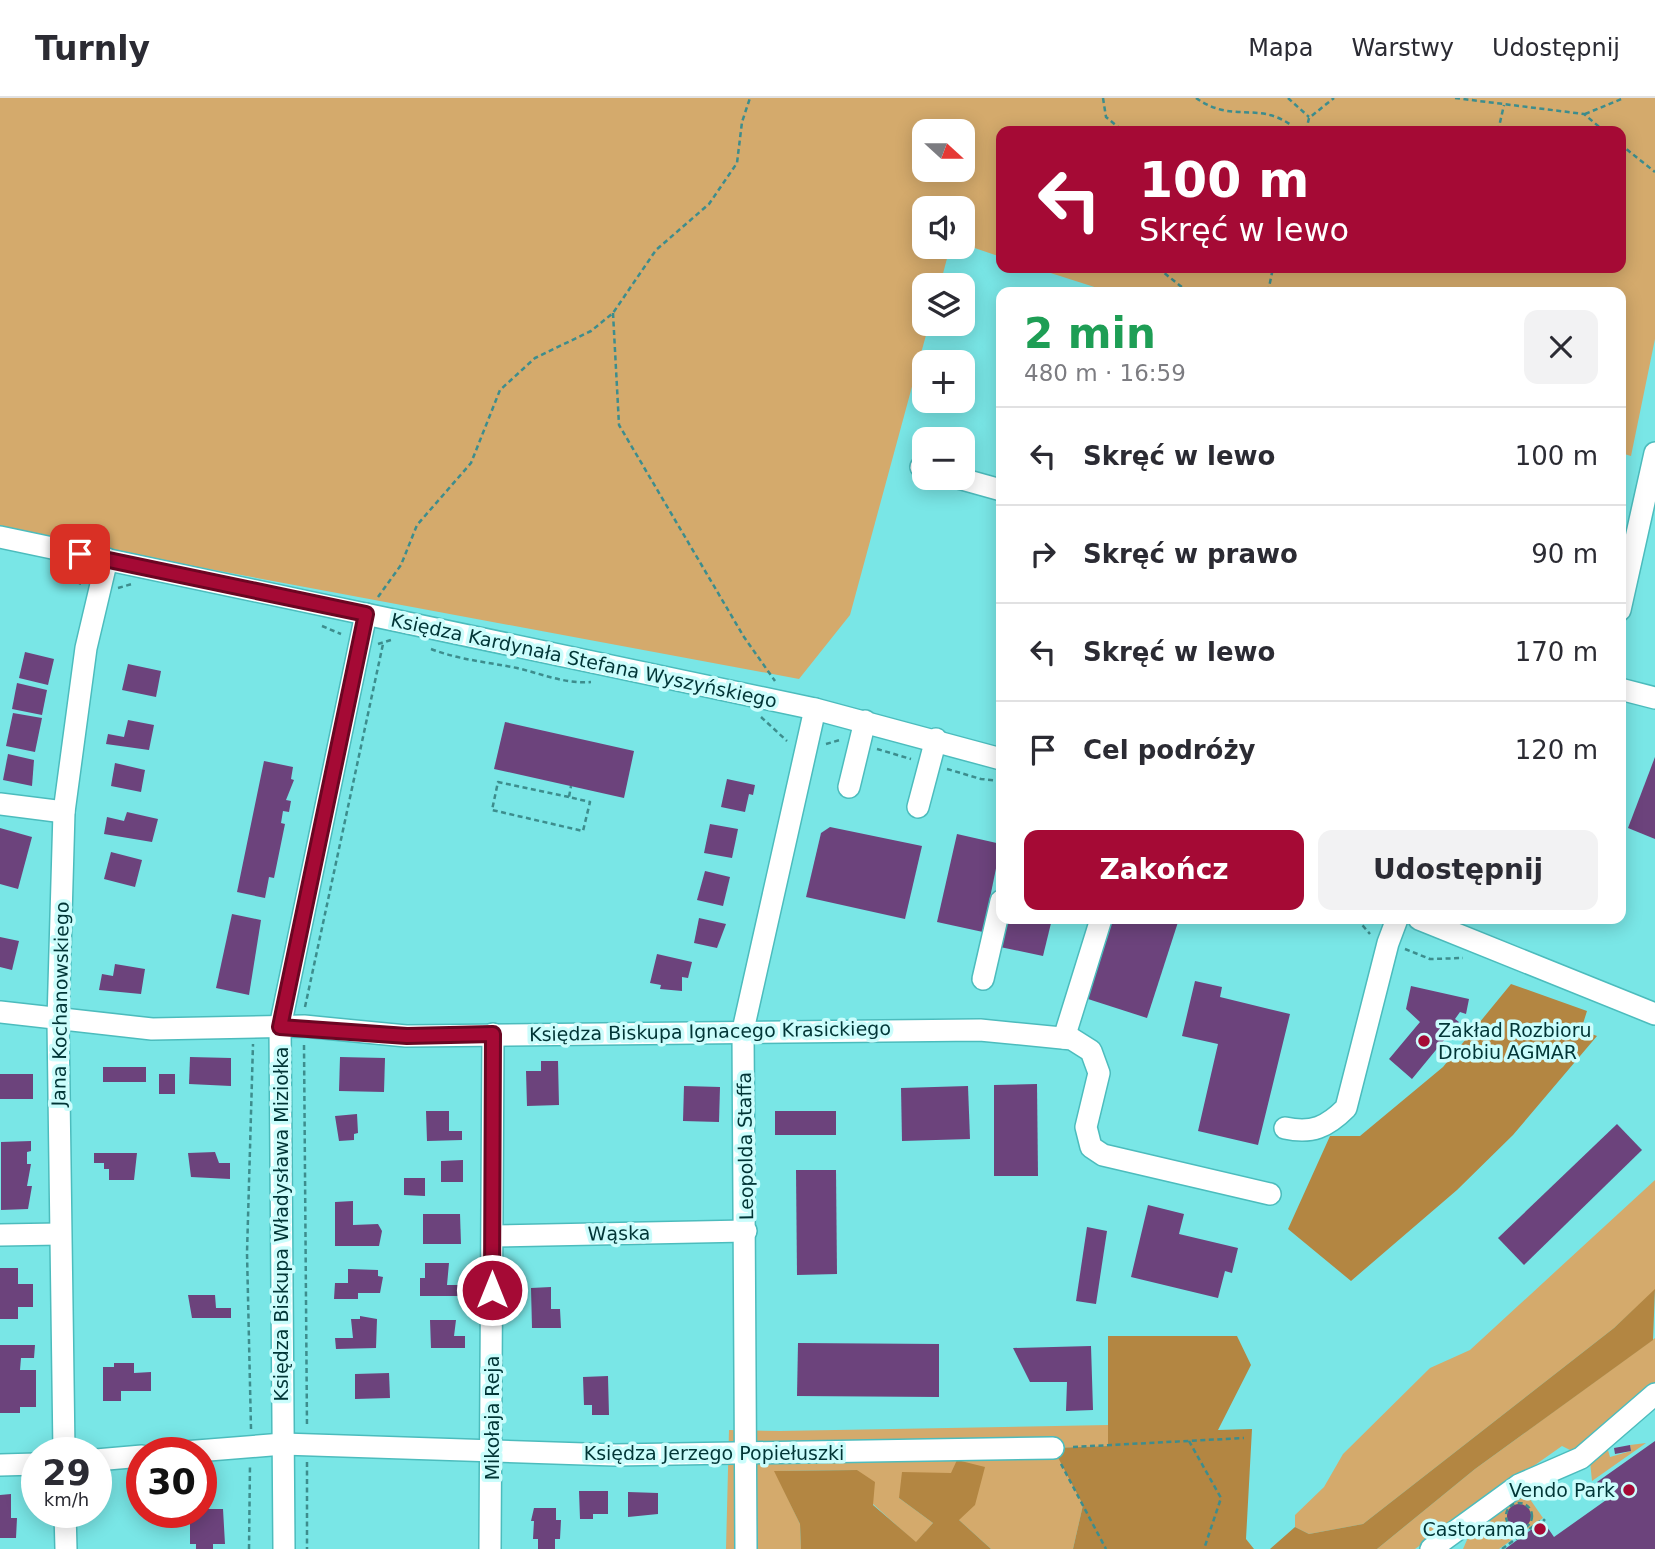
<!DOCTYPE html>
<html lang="pl">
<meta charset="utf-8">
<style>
:root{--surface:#fff;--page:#f2f2f3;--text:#2b2b33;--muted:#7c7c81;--line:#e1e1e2;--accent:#a50a35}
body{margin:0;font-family:"DejaVu Sans",sans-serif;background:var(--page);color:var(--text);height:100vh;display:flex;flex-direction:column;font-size:26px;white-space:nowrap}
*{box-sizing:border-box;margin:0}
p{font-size:23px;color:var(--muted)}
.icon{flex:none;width:38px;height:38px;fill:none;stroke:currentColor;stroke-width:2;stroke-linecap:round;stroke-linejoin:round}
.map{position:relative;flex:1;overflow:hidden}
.sheet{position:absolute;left:996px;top:189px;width:630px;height:637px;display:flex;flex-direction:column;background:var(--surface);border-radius:14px;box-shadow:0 4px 18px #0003}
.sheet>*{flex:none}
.top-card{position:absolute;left:996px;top:28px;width:630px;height:147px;border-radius:14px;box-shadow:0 4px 18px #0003;background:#a50a35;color:#fff;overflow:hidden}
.needle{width:46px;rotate:111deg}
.tools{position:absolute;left:912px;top:21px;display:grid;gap:14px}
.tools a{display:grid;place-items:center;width:63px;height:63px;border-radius:14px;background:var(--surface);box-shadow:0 4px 18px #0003;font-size:35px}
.speed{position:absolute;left:21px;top:1339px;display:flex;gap:14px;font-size:35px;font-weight:700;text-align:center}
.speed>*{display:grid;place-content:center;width:91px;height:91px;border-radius:50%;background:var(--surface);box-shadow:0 4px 18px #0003;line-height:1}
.speed small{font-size:18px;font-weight:400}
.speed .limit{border:10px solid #d22;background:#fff;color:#111}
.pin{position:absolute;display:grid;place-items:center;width:60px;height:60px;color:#fff;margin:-30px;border-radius:14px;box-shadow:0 4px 10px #0006}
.me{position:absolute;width:77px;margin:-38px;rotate:0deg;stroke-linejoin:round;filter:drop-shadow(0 0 5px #0008)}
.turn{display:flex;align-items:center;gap:24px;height:147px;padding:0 28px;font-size:32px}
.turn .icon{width:91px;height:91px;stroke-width:2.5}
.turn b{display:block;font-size:49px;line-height:60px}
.round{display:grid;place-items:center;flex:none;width:74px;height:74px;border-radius:14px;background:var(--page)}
.headline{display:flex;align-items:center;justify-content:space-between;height:119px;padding:0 28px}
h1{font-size:42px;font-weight:700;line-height:52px;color:#1e9e55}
.action{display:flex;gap:14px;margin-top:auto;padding:14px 28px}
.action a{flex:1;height:80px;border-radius:14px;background:var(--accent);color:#fff;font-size:28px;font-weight:700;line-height:80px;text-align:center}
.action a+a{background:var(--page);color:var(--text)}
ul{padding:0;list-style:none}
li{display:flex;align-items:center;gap:21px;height:98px;padding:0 28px;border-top:2px solid var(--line)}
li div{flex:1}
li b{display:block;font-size:26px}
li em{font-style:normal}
header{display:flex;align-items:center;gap:42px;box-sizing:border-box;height:98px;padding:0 35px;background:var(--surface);border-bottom:2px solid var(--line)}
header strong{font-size:33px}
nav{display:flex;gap:38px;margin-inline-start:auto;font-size:24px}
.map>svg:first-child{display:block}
.green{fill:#d4aa6c;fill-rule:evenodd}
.forest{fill:#b38642}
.building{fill:#6c437c}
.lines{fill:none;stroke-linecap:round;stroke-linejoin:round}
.minor-casing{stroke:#4cbcbd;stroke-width:24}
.path{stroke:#3d8d8d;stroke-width:2.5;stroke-dasharray:5 3.5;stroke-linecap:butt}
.minor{stroke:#fff;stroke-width:21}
.route-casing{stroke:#6b0622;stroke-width:18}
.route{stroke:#a50a35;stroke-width:12}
.poi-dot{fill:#a50a35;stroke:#cbfdfc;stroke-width:2.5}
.labels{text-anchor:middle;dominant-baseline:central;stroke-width:7;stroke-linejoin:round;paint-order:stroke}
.street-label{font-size:19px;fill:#013536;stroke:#cbfdfc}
.poi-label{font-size:19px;fill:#013536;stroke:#cbfdfc;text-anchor:end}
</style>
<header>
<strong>Turnly</strong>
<nav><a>Mapa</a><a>Warstwy</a><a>Udostępnij</a></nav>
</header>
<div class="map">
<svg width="1655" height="1451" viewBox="0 0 1655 1451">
<rect width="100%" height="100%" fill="#79e6e6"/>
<g class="green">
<path d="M0,0h1655v241l-24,117 -10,-3 -1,-161h-510l-75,-24h585v-137h-619v126l-38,-13 -1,-36h-38v39h26l-10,38h-16v39h5l-79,291 -51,64 -692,-129 -107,-24zM924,33h38v39h-38z"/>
<polygon points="1655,1082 1655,1192 1614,1230 1363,1426 1309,1436 1295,1429 1295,1417 1324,1389 1343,1356 1430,1270 1470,1252"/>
<polygon points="1655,1240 1655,1286 1580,1348 1570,1352 1562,1348 1415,1451 1377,1451 1475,1371"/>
<polygon points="1108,1327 1108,1348 1054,1350 1083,1407 1073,1451 991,1451 959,1422 951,1375 899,1400 933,1425 916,1445 873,1406 857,1372 775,1373 800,1426 801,1451 726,1451 729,1332 780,1333"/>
<polygon points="1646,1345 1592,1383 1590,1363 1601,1353 1608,1352 1610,1359 1631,1353 1630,1347"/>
<polygon points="1525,1394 1543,1420 1499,1451 1463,1451 1470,1435"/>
</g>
<g class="forest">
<polygon points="1511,886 1587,913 1581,932 1597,938 1513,1037 1457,1092 1351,1183 1288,1131 1330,1038 1360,1038 1443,969"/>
<polygon points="1655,1191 1653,1242 1475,1371 1377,1451 1270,1451 1295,1429 1309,1436 1363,1426 1614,1230"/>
<polygon points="1108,1238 1237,1238 1251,1267 1218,1332 1252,1331 1246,1441 1254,1451 1073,1451 1083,1407 1053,1350 1108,1348"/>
<polygon points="957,1362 985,1369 975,1407 959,1422 991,1451 801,1451 800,1426 774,1373 857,1372 875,1384 873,1407 916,1444 933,1425 899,1400 902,1374 951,1375"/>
</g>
<g class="building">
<polygon points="25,554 54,561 48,587 19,580"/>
<polygon points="128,566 161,573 156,599 122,592"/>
<polygon points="17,585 47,592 42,617 12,611"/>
<polygon points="13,615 42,620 35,654 6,648"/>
<polygon points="128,622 154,627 149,652 106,646 108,636 124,639"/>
<polygon points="505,624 634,653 624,700 494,671"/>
<polygon points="8,656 34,662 32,688 3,682"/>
<polygon points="1655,659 1655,741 1628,730"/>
<polygon points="264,663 293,669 291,681 294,682 286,702 291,703 289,714 283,713 281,725 285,726 274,780 269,779 265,800 237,794"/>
<polygon points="115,665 145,672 141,694 111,688"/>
<polygon points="727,681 755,687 753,697 749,696 745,714 721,709"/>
<polygon points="127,714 158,721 152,744 104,736 107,719 124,723"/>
<polygon points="710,726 738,731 732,760 704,755"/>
<polygon points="830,729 922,748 905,821 806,799 821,735"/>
<polygon points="0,730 32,739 18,791 0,786"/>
<polygon points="957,736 1001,746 983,834 937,824"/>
<polygon points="111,754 142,762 135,789 104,781"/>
<polygon points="705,773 730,779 723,808 697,802"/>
<polygon points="232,816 261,822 249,897 216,890"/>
<polygon points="699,820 726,826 717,850 694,845"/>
<polygon points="1006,821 1052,821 1043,858 1000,849"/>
<polygon points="1113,821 1179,821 1147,920 1088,901"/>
<polygon points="0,839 19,843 12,872 0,869"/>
<polygon points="657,856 692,864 688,880 682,879 682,893 660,891 661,887 650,885"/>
<polygon points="115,866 145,871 141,896 99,892 102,876 113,878"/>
<polygon points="1195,883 1222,889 1220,899 1290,916 1258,1047 1198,1033 1218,946 1182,938"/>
<polygon points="1411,888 1469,901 1466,916 1460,914 1455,921 1459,924 1412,981 1389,961 1420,924 1406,911"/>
<polygon points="190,959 231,960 231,988 189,986"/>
<polygon points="340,959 385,960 384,994 339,993"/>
<polygon points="541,963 558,963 559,1007 527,1008 526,973 541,973"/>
<rect x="103" y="969" width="43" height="15"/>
<rect x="0" y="976" width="33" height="25"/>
<rect x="159" y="976" width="16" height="20"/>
<polygon points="1037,986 1038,1078 994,1078 994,987"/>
<polygon points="684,988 720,989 719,1024 683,1023"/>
<polygon points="968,988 970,1041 902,1043 901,990"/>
<polygon points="426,1013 449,1013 449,1033 462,1033 462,1042 427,1043"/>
<rect x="775" y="1013" width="61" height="24"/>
<polygon points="357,1016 358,1035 354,1036 354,1042 339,1043 335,1018"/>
<polygon points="1617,1026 1642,1052 1524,1167 1498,1140"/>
<polygon points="31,1043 31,1053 27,1054 27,1066 31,1066 27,1088 32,1088 28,1111 1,1112 1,1044"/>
<polygon points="215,1054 219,1065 230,1065 230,1081 191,1079 188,1055"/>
<polygon points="94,1055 137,1055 134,1082 109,1082 109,1071 104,1071 104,1065 94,1065"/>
<polygon points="463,1062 463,1084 441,1084 441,1063"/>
<polygon points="796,1072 836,1072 837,1176 797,1177"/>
<polygon points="404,1080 425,1080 425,1098 404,1097"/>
<polygon points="353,1103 353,1127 378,1126 382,1133 379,1148 335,1148 335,1104"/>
<polygon points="1148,1107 1184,1116 1179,1136 1238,1150 1232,1175 1225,1173 1218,1200 1131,1179"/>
<polygon points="423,1116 460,1116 461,1146 423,1146"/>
<polygon points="1087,1129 1107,1133 1096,1206 1076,1203"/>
<polygon points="425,1165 449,1165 447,1187 462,1187 462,1198 420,1198 420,1180 425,1180"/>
<polygon points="0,1170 18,1170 18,1186 33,1186 33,1209 18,1209 18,1221 0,1221"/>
<polygon points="348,1171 378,1172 378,1178 383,1179 380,1195 358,1195 358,1201 334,1201 335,1185 348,1185"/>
<polygon points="551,1189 551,1211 560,1211 561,1230 532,1230 531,1190"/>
<polygon points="188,1197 215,1197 216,1210 231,1210 231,1220 192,1220"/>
<polygon points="360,1218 377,1221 376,1250 336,1251 335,1240 353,1240 351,1221 360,1221"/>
<polygon points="430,1222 456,1222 454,1238 465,1238 465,1250 431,1250"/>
<polygon points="798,1245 939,1246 939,1299 797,1298"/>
<polygon points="0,1247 35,1247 34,1260 21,1260 20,1272 36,1272 36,1309 20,1309 20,1315 0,1315"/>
<polygon points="1091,1248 1093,1312 1066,1313 1067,1284 1030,1284 1013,1250"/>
<polygon points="114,1265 134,1265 134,1275 151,1274 151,1293 121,1293 121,1303 103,1303 103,1269 114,1269"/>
<polygon points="389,1275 390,1300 355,1301 355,1276"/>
<polygon points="608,1278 609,1317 592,1317 592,1307 584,1307 583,1279"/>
<polygon points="1655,1343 1655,1451 1505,1451 1543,1423 1554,1439 1609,1400 1597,1384"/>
<polygon points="1630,1347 1631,1353 1615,1356 1614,1350"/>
<polygon points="579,1393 608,1393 608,1416 593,1416 593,1421 580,1421"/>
<polygon points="628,1394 658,1395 658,1416 628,1419"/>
<polygon points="11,1396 11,1420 17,1420 16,1440 0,1440 0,1397"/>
<circle cx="1519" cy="1418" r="12"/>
<polygon points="534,1410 556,1410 556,1422 561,1422 560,1441 555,1441 555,1451 538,1451 538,1441 533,1441 534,1423 531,1423"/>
<polygon points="201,1411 223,1411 225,1446 213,1446 213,1451 196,1451 196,1446 190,1446 190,1414 201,1414"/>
</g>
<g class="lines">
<g class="minor-casing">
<g id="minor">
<polyline points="921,369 924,370"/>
<polyline points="958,380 1001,392"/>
<polyline points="0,439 815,611 1001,661"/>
<polyline points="1620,512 1655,355"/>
<polyline points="1620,591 1655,600"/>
<polyline points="849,689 865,623"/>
<polyline points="0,706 64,714"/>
<polyline points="918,709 936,641"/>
<polyline points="1419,821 1655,916"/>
<polyline points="983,881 1001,803"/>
<polyline points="0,914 152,931 304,928 406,938 980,932 1072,941 1091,953 1099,975 1086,1029 1091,1049 1103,1057 1270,1096"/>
<polyline points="1064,940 1101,821"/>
<path d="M1285,1030c27,6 42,-1 61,-20l42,-165 9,-24"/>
<polyline points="0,1137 60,1136"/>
<polyline points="493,1138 746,1133"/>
<polyline points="64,1354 58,923 64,714 86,550 107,461"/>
<polyline points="184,1354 283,1346 615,1357 1053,1350"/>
<polyline points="96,1362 142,1358"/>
<polyline points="0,1367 37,1366"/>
<polyline points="65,1414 66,1451"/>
<polyline points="284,1451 280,929 366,516"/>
<polyline points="490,1451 493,936"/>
<polyline points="746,1451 743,932 815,611"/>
<polyline points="1431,1451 1519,1387 1581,1360 1655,1296"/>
</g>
</g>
<g class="path">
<polyline points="1103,0 1106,19 1123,33"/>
<path d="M1196,0c37,26 61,3 95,27l1,6"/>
<polyline points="1288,0 1309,19"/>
<polyline points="1455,0 1584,16 1604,33"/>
<polyline points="1585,16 1624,0"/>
<polyline points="1306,33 1309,20 1334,0"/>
<polyline points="1498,33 1504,7"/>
<polyline points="1620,46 1655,74"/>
<polyline points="1158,170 1188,194"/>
<polyline points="1268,194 1273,170"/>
<polyline points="613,215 619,327 744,539 775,583"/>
<polyline points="57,472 81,486"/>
<polyline points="118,490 132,486"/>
<polyline points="378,499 401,467 417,427 471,365 500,292 535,260 591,233 613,215 656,152 709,106 737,65 742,24 750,0"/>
<polyline points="322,528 341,536"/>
<polyline points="378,546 391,542"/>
<path d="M431,551c29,11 56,13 86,19 25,6 48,16 74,14"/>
<polyline points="761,619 787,643"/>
<polyline points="826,646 840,642"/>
<polyline points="877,651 911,661"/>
<polyline points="947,671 981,681 1001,683"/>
<polyline points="569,699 498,684 492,712 583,733 590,704 569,699 571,688"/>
<polyline points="1357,821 1370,836"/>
<polyline points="1405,851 1430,861 1463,860"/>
<polyline points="305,909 383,546"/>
<polyline points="304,947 307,1329"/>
<polyline points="251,1331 247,1155 253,946"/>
<polyline points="1189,1343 1221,1400 1204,1451"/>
<polyline points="1073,1349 1244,1340"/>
<polyline points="307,1364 307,1451"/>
<polyline points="1061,1366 1106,1451"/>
<circle cx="1519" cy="1418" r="13"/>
<polyline points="249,1451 250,1366"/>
<polyline points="1502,1451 1543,1421 1545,1423"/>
</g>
<use href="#minor" class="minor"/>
</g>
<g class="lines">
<g class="route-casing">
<polyline id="route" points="80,456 366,516 280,929 407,938 493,936 492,1192"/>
</g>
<use href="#route" class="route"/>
</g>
<g class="poi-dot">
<circle cx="1424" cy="943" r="7"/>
<circle cx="1629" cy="1392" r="7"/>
<circle cx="1540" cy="1431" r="7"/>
</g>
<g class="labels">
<g class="street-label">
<text transform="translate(584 562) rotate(12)">Księdza Kardynała Stefana Wyszyńskiego</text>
<text transform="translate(60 906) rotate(-89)">Jana Kochanowskiego</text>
<text transform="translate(710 933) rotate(-1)">Księdza Biskupa Ignacego Krasickiego</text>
<text transform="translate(745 1048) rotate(-91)">Leopolda Staffa</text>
<text transform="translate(281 1126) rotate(-90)">Księdza Biskupa Władysława Miziołka</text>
<text transform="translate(619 1135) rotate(-1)">Wąska</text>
<text transform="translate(492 1320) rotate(-90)">Mikołaja Reja</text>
<text x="714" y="1355">Księdza Jerzego Popiełuszki</text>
</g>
<g class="poi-label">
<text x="1438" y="932" text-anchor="start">Zakład Rozbioru<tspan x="1438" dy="22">Drobiu AGMAR</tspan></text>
<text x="1615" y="1392">Vendo Park</text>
<text x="1526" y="1431">Castorama</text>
</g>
</g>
</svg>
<div class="tools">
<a><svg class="needle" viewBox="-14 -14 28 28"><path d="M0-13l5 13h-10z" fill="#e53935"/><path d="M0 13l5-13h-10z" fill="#7c7c81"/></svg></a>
<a><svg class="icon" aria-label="sound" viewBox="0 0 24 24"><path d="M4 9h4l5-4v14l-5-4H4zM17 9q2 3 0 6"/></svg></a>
<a><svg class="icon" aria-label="layers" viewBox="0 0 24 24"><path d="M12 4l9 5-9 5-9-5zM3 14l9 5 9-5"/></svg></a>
<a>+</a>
<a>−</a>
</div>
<div class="speed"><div>29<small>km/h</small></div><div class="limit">30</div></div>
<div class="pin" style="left:80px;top:456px;background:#d93025"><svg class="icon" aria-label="arrive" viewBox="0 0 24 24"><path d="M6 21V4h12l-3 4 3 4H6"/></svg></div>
<svg class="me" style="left:492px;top:1192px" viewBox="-20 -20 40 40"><circle r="17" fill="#a50a35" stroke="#fff" stroke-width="3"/><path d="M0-11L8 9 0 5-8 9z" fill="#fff"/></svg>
<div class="top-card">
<div class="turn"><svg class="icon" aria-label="left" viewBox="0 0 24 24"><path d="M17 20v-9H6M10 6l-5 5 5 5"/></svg><div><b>100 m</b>Skręć w lewo</div></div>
</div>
<section class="sheet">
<div class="headline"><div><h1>2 min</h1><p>480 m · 16:59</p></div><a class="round"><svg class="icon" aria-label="close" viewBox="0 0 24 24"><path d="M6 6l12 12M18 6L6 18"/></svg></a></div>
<ul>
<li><svg class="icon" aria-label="left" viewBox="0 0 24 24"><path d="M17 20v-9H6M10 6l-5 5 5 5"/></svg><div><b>Skręć w lewo</b></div><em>100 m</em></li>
<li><svg class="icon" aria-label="right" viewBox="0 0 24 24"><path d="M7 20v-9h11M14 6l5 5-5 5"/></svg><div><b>Skręć w prawo</b></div><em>90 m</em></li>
<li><svg class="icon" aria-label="left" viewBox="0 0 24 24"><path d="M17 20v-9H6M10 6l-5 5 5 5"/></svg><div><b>Skręć w lewo</b></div><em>170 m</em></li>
<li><svg class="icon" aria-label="arrive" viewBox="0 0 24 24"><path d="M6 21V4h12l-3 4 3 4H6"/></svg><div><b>Cel podróży</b></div><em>120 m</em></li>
</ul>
<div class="action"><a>Zakończ</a><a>Udostępnij</a></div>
</section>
</div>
